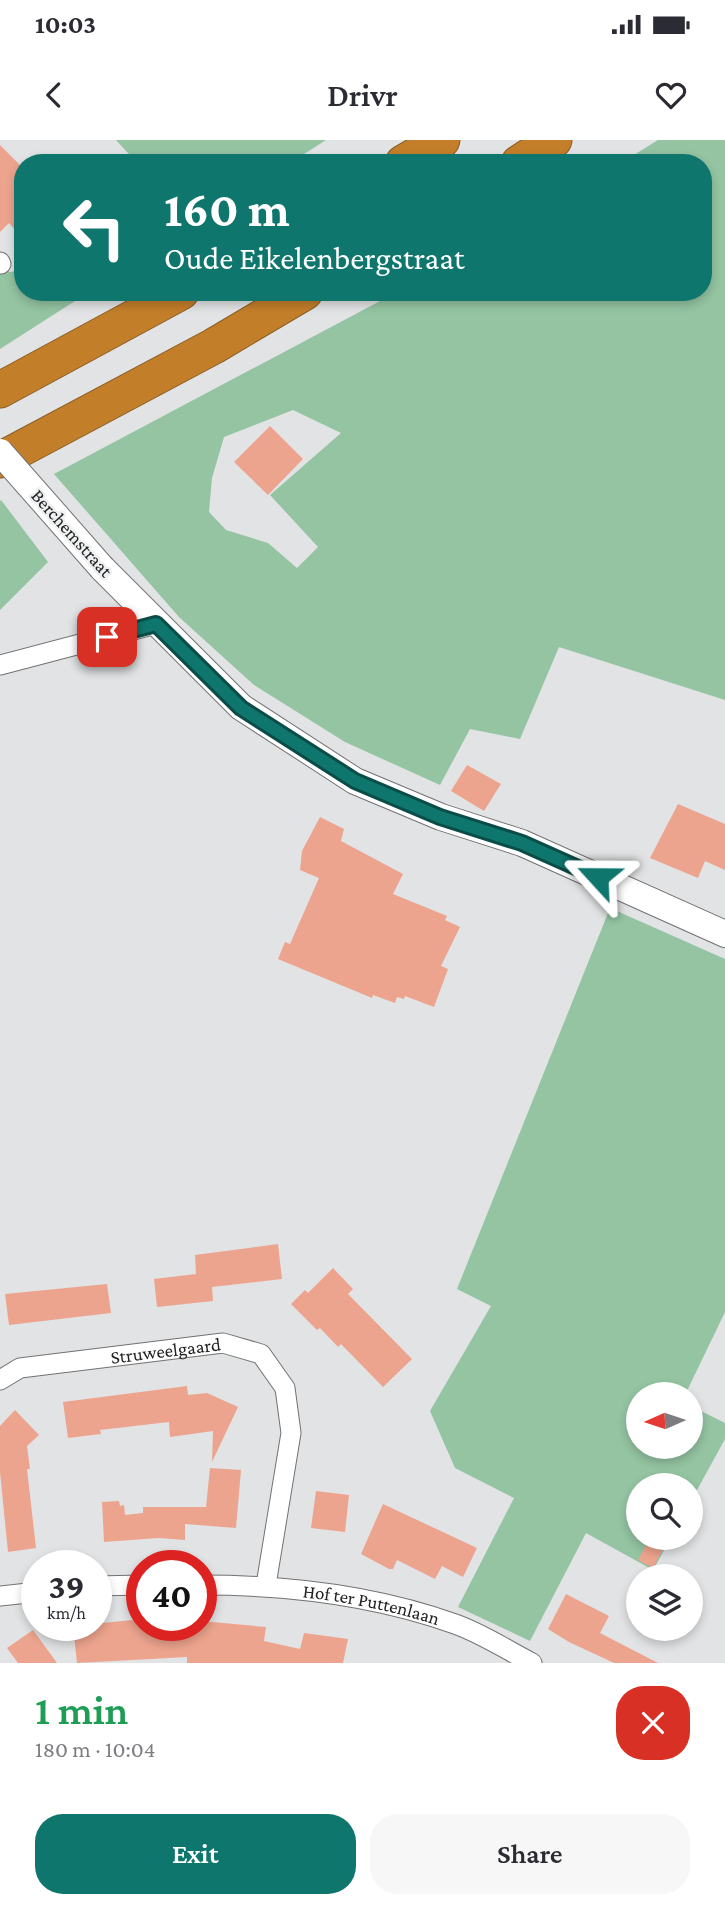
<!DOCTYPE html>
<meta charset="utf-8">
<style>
:root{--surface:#fff;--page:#f7f7f7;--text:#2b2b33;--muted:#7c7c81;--accent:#0f766e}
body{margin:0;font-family:"Crimson Pro",serif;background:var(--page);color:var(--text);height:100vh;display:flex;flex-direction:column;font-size:26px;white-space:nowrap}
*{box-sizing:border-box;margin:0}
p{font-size:23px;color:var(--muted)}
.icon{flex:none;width:38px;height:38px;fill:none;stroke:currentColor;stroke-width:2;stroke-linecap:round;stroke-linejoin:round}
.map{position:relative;height:1523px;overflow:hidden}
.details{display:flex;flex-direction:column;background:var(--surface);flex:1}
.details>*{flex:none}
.banner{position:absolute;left:14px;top:14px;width:698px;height:147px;border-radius:28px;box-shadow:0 4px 10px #0003;background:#0f766e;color:#fff;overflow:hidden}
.needle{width:46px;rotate:267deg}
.controls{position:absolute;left:626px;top:1242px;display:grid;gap:14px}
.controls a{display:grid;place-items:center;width:77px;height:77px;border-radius:50%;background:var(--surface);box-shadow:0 4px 10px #0003;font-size:35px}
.speed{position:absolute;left:21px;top:1410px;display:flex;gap:14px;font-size:35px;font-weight:700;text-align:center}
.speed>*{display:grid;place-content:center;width:91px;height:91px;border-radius:50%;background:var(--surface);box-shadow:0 4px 10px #0003;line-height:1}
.speed small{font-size:18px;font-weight:400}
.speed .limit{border:10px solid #d22;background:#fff;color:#111}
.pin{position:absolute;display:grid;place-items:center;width:60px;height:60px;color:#fff;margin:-30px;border-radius:14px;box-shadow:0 4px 10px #0006}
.me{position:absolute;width:77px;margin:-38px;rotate:294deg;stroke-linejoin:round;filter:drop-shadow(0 0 5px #0008)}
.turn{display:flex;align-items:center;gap:24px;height:147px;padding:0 35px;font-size:32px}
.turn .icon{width:91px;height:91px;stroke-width:2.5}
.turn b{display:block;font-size:49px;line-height:60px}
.round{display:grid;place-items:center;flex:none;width:74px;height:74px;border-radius:28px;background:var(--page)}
.headline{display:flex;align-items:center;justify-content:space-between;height:119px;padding:0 35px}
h1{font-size:42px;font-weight:600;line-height:52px;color:#1e9e55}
.button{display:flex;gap:14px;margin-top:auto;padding:14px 35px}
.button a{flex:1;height:80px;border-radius:28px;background:var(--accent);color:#fff;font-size:28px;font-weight:600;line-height:80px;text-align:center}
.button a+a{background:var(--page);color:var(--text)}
.status{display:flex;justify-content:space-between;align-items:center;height:49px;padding:0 35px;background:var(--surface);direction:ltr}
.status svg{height:19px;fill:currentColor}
header{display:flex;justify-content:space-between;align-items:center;height:91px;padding:0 35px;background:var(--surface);font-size:32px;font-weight:600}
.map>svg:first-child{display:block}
.green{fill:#94c4a2;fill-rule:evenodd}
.building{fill:#eda48e}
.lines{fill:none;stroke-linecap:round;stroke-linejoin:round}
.street-casing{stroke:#727273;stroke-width:21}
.secondary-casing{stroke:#727273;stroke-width:28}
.highway-casing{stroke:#8b5e27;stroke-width:37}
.street{stroke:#fff;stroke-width:19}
.secondary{stroke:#fff;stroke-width:26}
.highway{stroke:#c37e2a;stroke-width:35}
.secondary-bridge-casing{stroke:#727273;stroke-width:28;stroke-linecap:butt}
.secondary-bridge{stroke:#fff;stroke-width:26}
.route-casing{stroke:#0a4d48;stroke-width:18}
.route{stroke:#0f766e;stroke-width:12}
.labels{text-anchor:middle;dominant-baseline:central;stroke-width:5;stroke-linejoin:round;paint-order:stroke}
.street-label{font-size:19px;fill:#222;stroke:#eff0f1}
</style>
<div class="status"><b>10:03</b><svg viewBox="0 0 49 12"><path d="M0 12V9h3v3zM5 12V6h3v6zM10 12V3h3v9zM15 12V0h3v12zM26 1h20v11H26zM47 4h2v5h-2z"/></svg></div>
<header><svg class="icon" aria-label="back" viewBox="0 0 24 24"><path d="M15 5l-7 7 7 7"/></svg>Drivr<svg class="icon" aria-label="heart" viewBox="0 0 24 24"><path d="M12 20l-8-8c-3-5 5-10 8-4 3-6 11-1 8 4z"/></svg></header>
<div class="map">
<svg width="725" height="1523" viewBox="0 0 725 1523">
<rect width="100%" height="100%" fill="#e2e3e4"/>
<g class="green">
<polygon points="116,0 326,0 290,23 137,23"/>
<path d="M658,0h67v560l-166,-53 -39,92 -50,-10 -30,56 -95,-43 -91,-57 -75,-68 -125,-143 343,-182h307v-129h-83zM293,270l48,23 -71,62 48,52 -21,21 -29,-25 -42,-13 -17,-18 3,-34 12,-41z"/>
<polygon points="0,129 10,132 23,130 23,152 89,152 0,209"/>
<polygon points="1,360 48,422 0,470 0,361"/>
<polygon points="610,768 725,819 725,1172 685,1255 639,1255 639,1307 691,1307 691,1266 725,1283 725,1299 691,1361 691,1346 639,1346 639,1398 671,1398 653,1430 586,1393 530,1501 458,1467 514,1358 455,1328 430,1271 491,1166 457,1149"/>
</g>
<g class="building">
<polygon points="0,5 23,28 23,99 9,83 0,92"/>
<polygon points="270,286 303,319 268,355 234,322"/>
<polygon points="467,625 501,644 484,671 451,651"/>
<polygon points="678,664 725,684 725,730 705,721 698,738 650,718"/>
<polygon points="320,677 344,689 341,701 403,734 393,754 447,776 445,780 460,787 441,826 448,829 434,867 405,856 404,859 397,857 395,863 373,855 372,858 278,819 285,802 290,804 319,738 300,730 302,711"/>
<polygon points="278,1104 282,1139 212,1147 213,1161 157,1167 154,1139 196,1134 195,1115"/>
<polygon points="333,1128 353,1149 348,1154 412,1219 383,1247 341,1204 338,1207 320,1188 317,1190 291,1164 305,1150 308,1153"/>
<polygon points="107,1144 111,1173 9,1185 5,1154"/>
<polygon points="187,1246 188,1255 207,1253 238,1267 212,1322 213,1291 170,1297 169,1282 100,1290 101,1294 68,1298 63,1262"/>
<polygon points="15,1270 39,1295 27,1306 30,1329 27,1329 36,1408 8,1412 0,1332 0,1286"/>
<polygon points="210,1328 241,1330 236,1388 185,1384 185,1400 158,1398 104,1402 102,1362 119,1361 120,1366 124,1365 125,1375 143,1373 143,1367 206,1367"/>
<polygon points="316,1351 349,1355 345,1392 311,1388"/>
<polygon points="383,1364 477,1408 463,1437 442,1426 435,1439 397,1420 393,1429 389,1429 361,1414"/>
<polygon points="650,1398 669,1398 653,1428 638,1420"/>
<polygon points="566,1454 609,1476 600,1493 658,1523 614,1523 569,1502 548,1489"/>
<polygon points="142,1479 142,1486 201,1486 201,1481 266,1487 264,1501 300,1509 304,1493 348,1499 343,1523 187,1523 187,1517 77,1523 73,1486"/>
<polygon points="33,1490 57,1523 18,1523 7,1508"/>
</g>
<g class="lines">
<g class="street-casing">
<g id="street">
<polyline points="0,122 1,124"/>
<polyline points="0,525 156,484"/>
<path id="s1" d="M0,1240l20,-12 203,-25 38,11 24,34 6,45 -25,152"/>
<path id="s2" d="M201,1445c86,0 173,10 254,39 26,9 52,26 77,39"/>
<polyline points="96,1446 142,1445"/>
<polyline points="0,1456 37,1452"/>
</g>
</g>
<g class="secondary-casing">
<polyline id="secondary" points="102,428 241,567 355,641 441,677 522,703 725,794"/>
</g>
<g class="highway-casing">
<g id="highway">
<polyline points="403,23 442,0"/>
<polyline points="519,23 554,0"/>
<polyline points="0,250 181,152"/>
<polyline points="0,320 214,206 305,152"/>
</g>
</g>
<use href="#street" class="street"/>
<use href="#secondary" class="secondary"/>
<use href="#highway" class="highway"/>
<g class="secondary-bridge-casing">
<polyline id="secondary-bridge" points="0,312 102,428"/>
</g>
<use href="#secondary-bridge" class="secondary-bridge"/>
</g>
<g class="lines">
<g class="route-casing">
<polyline id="route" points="107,497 156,484 241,568 355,641 440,677 522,703 598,737"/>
</g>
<use href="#route" class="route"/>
</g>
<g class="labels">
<g class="street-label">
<text transform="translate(72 393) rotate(48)">Berchemstraat</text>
<text stroke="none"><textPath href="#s1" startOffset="170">Struweelgaard</textPath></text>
<text stroke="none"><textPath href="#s2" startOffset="172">Hof ter Puttenlaan</textPath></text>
</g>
</g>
</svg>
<div class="controls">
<a><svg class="needle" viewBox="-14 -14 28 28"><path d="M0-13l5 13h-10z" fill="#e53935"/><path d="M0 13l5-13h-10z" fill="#7c7c81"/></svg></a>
<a><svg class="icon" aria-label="search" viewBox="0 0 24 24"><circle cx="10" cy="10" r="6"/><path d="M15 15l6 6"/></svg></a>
<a><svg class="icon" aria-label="layers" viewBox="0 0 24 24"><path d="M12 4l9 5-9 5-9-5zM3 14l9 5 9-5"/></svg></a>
</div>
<div class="speed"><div>39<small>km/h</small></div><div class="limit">40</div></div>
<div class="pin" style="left:107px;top:497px;background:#d93025"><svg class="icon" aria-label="arrive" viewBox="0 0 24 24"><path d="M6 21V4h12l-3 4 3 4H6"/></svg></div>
<svg class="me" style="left:598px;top:737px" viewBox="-20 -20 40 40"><path d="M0-17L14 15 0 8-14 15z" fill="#0f766e" stroke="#fff" stroke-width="4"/></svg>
<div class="banner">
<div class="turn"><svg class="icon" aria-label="left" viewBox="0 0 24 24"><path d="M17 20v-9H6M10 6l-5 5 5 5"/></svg><div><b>160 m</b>Oude Eikelenbergstraat</div></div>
</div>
</div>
<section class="details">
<div class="headline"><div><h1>1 min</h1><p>180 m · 10:04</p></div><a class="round" style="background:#d93025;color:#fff"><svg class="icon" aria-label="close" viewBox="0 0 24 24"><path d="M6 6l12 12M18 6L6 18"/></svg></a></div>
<div class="button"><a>Exit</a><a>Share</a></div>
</section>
